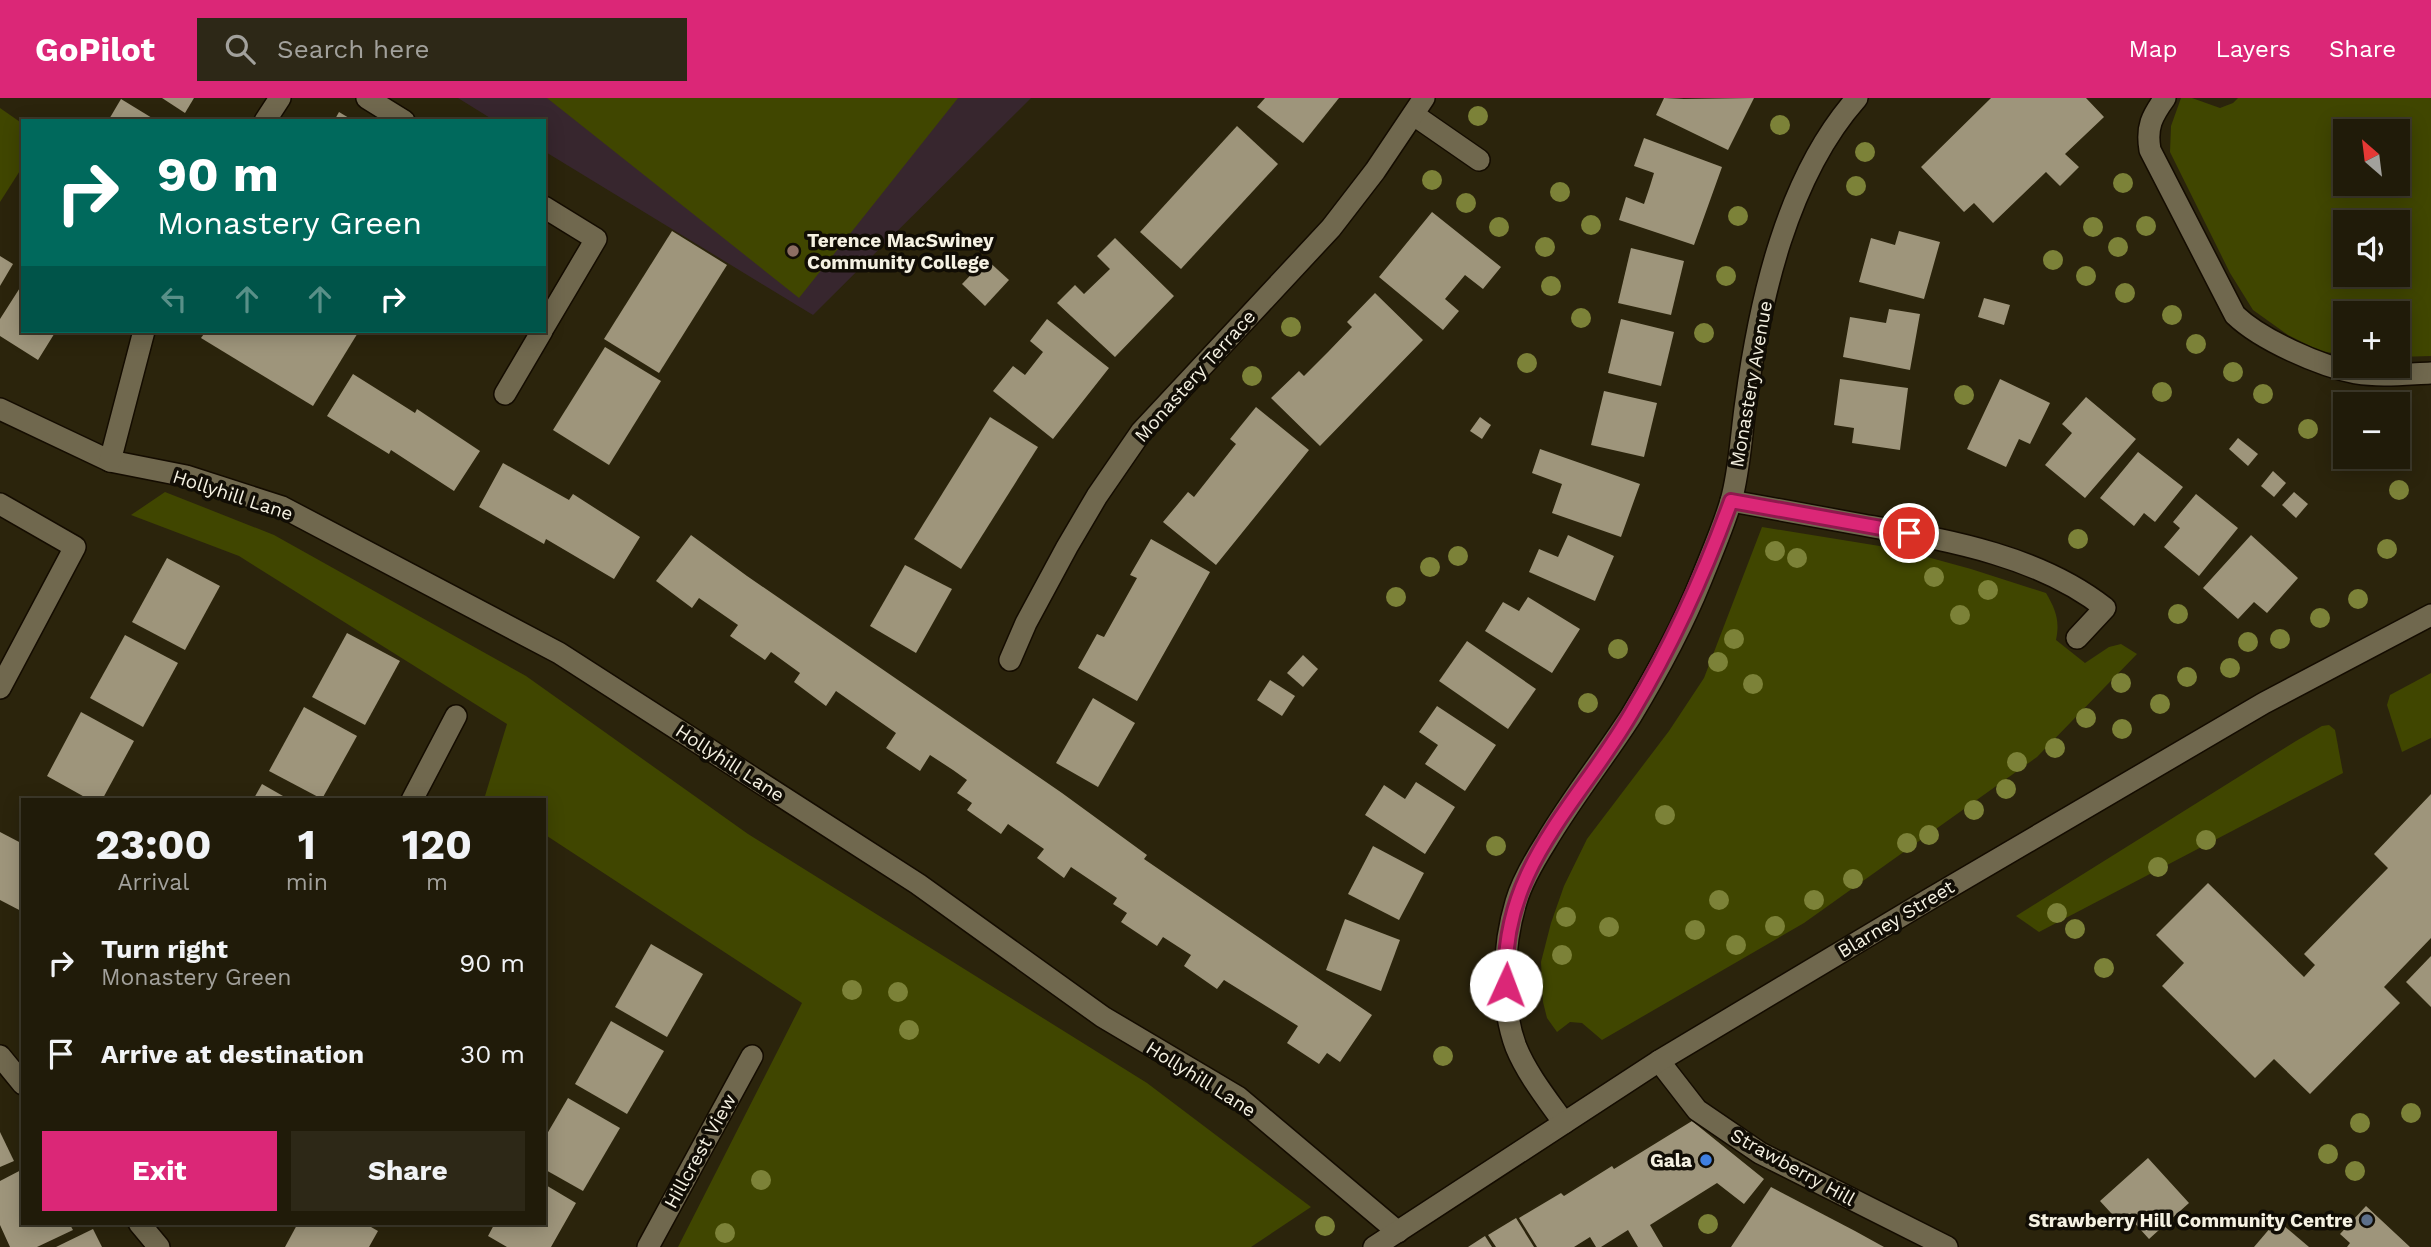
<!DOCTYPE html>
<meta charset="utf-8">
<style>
:root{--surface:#201b09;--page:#2d2817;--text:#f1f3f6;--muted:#a2a19c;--line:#3d392a;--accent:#db2777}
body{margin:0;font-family:"Work Sans",sans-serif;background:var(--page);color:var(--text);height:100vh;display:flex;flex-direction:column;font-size:26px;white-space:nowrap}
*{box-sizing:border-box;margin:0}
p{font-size:23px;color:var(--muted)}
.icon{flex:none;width:38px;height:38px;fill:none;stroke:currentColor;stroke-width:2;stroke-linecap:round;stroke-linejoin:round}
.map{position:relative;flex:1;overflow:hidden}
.side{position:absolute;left:21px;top:700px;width:525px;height:427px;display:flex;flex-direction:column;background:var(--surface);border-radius:0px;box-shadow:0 4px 18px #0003,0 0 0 2px var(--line)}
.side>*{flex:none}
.banner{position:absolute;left:21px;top:21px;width:525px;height:214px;border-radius:0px;box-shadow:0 4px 18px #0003,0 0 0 2px var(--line);background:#00695c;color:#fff;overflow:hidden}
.needle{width:46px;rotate:332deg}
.tools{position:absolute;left:2333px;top:21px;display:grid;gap:14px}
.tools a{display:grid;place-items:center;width:77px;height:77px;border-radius:0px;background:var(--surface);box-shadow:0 4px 18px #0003,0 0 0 2px var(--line);font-size:35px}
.pin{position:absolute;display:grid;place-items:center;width:60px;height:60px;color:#fff;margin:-30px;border:4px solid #fff;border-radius:50%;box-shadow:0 2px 7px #0007}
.me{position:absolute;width:77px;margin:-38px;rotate:2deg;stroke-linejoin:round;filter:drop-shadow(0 0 5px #0008)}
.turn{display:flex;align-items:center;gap:24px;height:147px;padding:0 21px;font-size:32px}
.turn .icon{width:91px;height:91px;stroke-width:2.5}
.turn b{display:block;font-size:49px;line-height:60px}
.lanes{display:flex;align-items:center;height:66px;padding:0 21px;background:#0003;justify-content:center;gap:35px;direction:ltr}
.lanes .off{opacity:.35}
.eta{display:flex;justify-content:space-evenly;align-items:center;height:119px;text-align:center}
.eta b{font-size:42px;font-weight:700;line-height:49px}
.primary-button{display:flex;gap:14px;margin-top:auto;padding:14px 21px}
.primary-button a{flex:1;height:80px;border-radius:0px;background:var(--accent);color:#fff;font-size:28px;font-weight:700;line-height:80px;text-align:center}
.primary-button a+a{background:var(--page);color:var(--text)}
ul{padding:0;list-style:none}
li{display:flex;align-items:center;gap:21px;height:91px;padding:0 21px}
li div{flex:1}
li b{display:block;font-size:26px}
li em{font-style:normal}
header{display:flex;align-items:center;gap:42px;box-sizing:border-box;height:98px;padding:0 35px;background:var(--accent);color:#fff}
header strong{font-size:33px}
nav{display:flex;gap:38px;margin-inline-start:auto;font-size:24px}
.search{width:490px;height:63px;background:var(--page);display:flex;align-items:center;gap:18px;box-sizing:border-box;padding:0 24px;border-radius:0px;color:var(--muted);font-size:26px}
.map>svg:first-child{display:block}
.education{fill:#37262e}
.green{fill:#404600;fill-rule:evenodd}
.building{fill:#9e957b}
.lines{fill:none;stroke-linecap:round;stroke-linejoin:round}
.minor-casing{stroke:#140c00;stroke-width:24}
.minor{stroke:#70684e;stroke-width:21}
.tree{fill:#7c8238}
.route-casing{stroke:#8e194d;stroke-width:18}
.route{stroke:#db2777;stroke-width:12}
.education-dot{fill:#8d6e63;stroke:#110d05;stroke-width:2.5}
.shop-dot{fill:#3f7fe0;stroke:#110d05;stroke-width:2.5}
.service-dot{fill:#5c6f8a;stroke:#110d05;stroke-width:2.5}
.labels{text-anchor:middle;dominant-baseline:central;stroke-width:7;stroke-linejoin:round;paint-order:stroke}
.poi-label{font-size:19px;font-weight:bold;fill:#f5f1e2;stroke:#110d05;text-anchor:end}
.street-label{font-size:19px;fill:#f5f1e2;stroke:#110d05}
</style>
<header>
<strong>GoPilot</strong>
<div class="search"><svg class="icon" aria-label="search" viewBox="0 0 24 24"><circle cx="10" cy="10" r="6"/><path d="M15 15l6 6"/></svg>Search here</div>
<nav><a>Map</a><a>Layers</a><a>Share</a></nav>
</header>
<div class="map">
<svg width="2431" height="1149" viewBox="0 0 2431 1149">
<rect width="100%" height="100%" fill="#2b240c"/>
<polygon class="education" points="458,0 1031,0 813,217 544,53 544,23 495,23"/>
<g class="green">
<polygon points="547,0 958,0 799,200"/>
<path d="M2181,0h11l28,10 13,-5 5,-5h193v258l-33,1v-44h-53v42l-25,-4 -32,-16 -35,-25 -23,-37 -60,-121 1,-26zM2345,33h53v53h-53zM2345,124h53v53h-53z"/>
<polygon points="0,10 23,26 23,68 0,104"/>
<polygon points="165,394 274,437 526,578 748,736 1147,985 1311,1109 1251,1149 678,1149 802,905 544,736 544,702 491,702 485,698 507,626 239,458 131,417"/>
<path d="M1762,429l136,22 73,20 75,24c10,17 14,28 10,47l29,23 24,-16 12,-3 16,10 -100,103 -233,166 -202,117 -20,-17 -12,-1 -13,10 -10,-14 -4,-16 -2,-40 10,-39 13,-37 23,-47 82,-108 35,-53z"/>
<polygon points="2431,575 2431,640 2402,654 2387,607 2390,597"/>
<polygon points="2329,627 2335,632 2343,675 2039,834 2016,818 2296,643 2322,628"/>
</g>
<g class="building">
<polygon points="162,0 194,0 185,15"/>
<polygon points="1265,0 1339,0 1303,45 1257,9"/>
<polygon points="1664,0 1684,1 1754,0 1728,52 1656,17"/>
<polygon points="1991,0 2086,0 2104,19 2065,56 2079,69 2060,88 2046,74 1993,125 1974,105 1964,114 1921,69"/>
<polygon points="121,1 157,23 108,23"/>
<polygon points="339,14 354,23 334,23"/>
<polygon points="1237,28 1278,66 1181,171 1140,134"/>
<polygon points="1644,40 1722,69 1694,147 1619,122 1626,99 1644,106 1650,88 1654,75 1634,68"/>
<polygon points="1432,114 1501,169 1483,191 1465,177 1445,201 1459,213 1443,232 1379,179"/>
<polygon points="672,133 727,167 659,275 604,241"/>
<polygon points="1899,133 1940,144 1924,201 1859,184 1871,140 1895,147"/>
<polygon points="1115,140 1174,198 1115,259 1057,205 1075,187 1084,196 1110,171 1097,158"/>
<polygon points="1631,150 1684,163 1671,217 1618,205"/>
<polygon points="0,158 13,166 0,188"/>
<polygon points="986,161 1009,182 985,208 962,186"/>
<polygon points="23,185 23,233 56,233 38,262 0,238 0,221"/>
<polygon points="1375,195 1423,242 1320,348 1271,300 1299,273 1304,278 1328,254 1352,229 1347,224"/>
<polygon points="1984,200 2010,207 2004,227 1978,219"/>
<polygon points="1889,211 1920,216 1910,272 1843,259 1850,219 1886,225"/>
<polygon points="1047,221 1109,270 1053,341 993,293 1013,268 1025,277 1043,254 1030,243"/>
<polygon points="1621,221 1674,234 1661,288 1608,275"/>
<polygon points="206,233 359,233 313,308 201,240"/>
<polygon points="605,249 661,283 609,367 553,332"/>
<polygon points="353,276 415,315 417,311 480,353 454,393 391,352 389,356 327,318"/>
<polygon points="1840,281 1908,290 1900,352 1852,345 1854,330 1834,327"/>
<polygon points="2000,281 2050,305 2030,346 2019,341 2006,369 1967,351"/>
<polygon points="1604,293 1657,305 1644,359 1591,347"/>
<polygon points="2086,299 2136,341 2085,400 2045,367 2072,335 2062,326"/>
<polygon points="1256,309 1309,352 1216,467 1163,424 1188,394 1194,399 1236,346 1230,341"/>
<polygon points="990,319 1038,349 961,471 914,441"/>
<polygon points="1480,319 1491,327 1482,341 1470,333"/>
<polygon points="2238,340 2258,356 2248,368 2229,351"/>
<polygon points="1540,351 1640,386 1621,439 1552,415 1562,386 1532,375"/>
<polygon points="2138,354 2183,389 2155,424 2144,415 2134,428 2100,400"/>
<polygon points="503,365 569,402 573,396 640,439 614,481 546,441 544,446 479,409"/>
<polygon points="2273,373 2286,385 2274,399 2261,388"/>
<polygon points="2294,394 2308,406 2296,420 2282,407"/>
<polygon points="2196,396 2238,430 2199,478 2164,449 2180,430 2173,424"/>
<polygon points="691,437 747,478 1062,695 1147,757 1144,761 1372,917 1340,964 1327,955 1319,966 1287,945 1298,928 1224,882 1217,891 1184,868 1191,857 1163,839 1157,848 1121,824 1127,815 1113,806 1117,800 1071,769 1064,780 1037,760 1044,751 1008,726 1001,736 967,712 972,705 957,695 967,682 953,672 930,657 920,673 886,650 896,635 836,593 826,608 794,584 800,575 771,554 765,562 730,538 738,527 699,500 692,510 656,483"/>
<polygon points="1568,437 1614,458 1595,503 1529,474 1539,451 1558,459"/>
<polygon points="2251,437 2298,480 2267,515 2254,504 2238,521 2203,490"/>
<polygon points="1151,441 1210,474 1137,603 1078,570 1097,536 1104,539 1137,480 1130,477"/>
<polygon points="167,460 220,488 185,552 132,524"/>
<polygon points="905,467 952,491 916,555 870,528"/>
<polygon points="1528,499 1580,531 1552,575 1485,533 1503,504 1519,513"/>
<polygon points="347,535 400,563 365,627 312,599"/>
<polygon points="125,537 178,565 143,629 90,600"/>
<polygon points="1467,543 1536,591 1508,631 1439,583"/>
<polygon points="1303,557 1318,571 1303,589 1287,575"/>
<polygon points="1270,582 1295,598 1282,618 1257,602"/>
<polygon points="1093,600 1135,625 1098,689 1056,665"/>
<polygon points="1437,608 1496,647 1465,693 1425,666 1438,647 1419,634"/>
<polygon points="304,609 357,638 322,701 269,673"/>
<polygon points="81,614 134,643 102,702 90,702 47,678"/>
<polygon points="1416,684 1455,709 1425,756 1365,717 1384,687 1405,701"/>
<polygon points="262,686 290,702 253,702"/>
<polygon points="2431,696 2431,840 2384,889 2400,905 2310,996 2274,961 2255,980 2162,888 2184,865 2156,837 2208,785 2304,879 2315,867 2304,856 2388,770 2374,756"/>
<polygon points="0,734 23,746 23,814 0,802"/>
<polygon points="1373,748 1424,775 1399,822 1348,796"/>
<polygon points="1345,821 1400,842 1381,893 1326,872"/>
<polygon points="651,846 703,876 667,939 615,909"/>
<polygon points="2431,858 2431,909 2406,884"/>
<polygon points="611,923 664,953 627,1016 575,986"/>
<polygon points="568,1000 620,1030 583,1093 544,1071 544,1041"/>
<polygon points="1692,1023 1764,1081 1744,1106 1717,1085 1650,1127 1663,1149 1638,1149 1628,1132 1601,1149 1596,1149 1590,1139 1574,1149 1537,1149 1519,1120 1561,1095 1564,1098 1612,1068 1614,1071"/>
<polygon points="0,1034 14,1063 0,1069"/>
<polygon points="2148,1060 2189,1105 2149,1141 2130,1120 2122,1127 2100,1103"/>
<polygon points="23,1071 23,1125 69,1125 73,1132 37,1149 10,1149 0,1127 0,1083"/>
<polygon points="544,1086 576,1105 551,1149 507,1149 488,1138 495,1125 544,1125"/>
<polygon points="1771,1089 1855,1133 1884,1149 1731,1149"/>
<polygon points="2366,1108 2410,1149 2347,1149 2350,1145 2340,1136"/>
<polygon points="1516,1120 1534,1149 1496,1149 1488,1137"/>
<polygon points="2277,1122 2309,1149 2254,1149"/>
<polygon points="298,1125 364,1125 378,1133 369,1149 285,1149"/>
<polygon points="93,1131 102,1149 56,1149"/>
<polygon points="1485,1138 1492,1149 1468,1149"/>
</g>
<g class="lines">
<g class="minor-casing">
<g id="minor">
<polyline points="367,0 404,23"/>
<path d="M2165,0c-13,18 -19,29 -15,52l85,165c26,25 85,51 121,58 24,4 51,1 75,0"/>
<polyline points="1414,17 1479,62"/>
<polyline points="265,23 280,0"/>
<polyline points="544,109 596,141 544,229"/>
<polyline points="505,296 542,233"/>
<polyline points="0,311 110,363 186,378 282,409 559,555 918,786 1103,919 1238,999 1398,1134"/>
<polyline points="110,363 144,233"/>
<path d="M1731,403c44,8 88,16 132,24 83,15 175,30 242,83l-28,30"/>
<polyline points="0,406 75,449 0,590"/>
<polyline points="1010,562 1026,525 1067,449 1097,398 1141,334 1331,130 1375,73 1424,0"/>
<polyline points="412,702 456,618"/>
<polyline points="0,958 23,986"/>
<polyline points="1659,963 1697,1012 1760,1055 1947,1149"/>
<path d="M1564,1025c-17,-24 -37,-49 -48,-76 -16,-42 -13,-102 0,-145 6,-21 18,-41 30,-60 26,-44 58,-84 85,-126 26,-43 51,-89 70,-136 10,-25 22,-52 30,-79 9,-32 10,-67 15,-100 14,-102 41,-224 111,-303"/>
<polyline points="139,1125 159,1149"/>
<polyline points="648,1149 752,958"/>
<polyline points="1374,1149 1659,963 1928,802 2264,605 2431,517"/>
</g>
</g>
<use href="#minor" class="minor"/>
</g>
<g class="tree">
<circle cx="1478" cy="18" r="10"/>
<circle cx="1780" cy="27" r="10"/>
<circle cx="1865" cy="54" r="10"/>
<circle cx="1432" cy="82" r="10"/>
<circle cx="2123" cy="85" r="10"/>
<circle cx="1856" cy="88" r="10"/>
<circle cx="1560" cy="94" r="10"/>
<circle cx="1466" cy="105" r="10"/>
<circle cx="1738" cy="118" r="10"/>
<circle cx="1591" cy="127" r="10"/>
<circle cx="2146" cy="128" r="10"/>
<circle cx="1499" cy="129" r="10"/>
<circle cx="2093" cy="129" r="10"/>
<circle cx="1545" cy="149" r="10"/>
<circle cx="2118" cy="149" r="10"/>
<circle cx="2053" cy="162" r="10"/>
<circle cx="1726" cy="178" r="10"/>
<circle cx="2086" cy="178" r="10"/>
<circle cx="1551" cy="188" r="10"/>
<circle cx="2125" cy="195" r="10"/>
<circle cx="2172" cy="217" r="10"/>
<circle cx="1581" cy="220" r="10"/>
<circle cx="1291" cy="229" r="10"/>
<circle cx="1704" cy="235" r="10"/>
<circle cx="2196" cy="246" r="10"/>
<circle cx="1527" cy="265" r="10"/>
<circle cx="2233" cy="274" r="10"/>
<circle cx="1252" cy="278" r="10"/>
<circle cx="2162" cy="294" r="10"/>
<circle cx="2263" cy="296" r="10"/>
<circle cx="1964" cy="297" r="10"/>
<circle cx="2308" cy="331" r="10"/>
<circle cx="2399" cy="392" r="10"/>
<circle cx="2078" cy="441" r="10"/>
<circle cx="2387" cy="451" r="10"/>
<circle cx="1775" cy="453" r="10"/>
<circle cx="1458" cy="458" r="10"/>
<circle cx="1797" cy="460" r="10"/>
<circle cx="1430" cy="469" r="10"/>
<circle cx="1934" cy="479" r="10"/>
<circle cx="1988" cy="492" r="10"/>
<circle cx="1396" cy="499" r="10"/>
<circle cx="2358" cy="501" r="10"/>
<circle cx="2178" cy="516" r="10"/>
<circle cx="1960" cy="517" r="10"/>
<circle cx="2320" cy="520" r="10"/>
<circle cx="1734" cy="541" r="10"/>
<circle cx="2280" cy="541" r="10"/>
<circle cx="2248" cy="544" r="10"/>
<circle cx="1618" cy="551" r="10"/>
<circle cx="1718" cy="564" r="10"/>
<circle cx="2230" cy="570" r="10"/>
<circle cx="2187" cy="579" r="10"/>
<circle cx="2121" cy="585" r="10"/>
<circle cx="1753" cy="586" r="10"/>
<circle cx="1588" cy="605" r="10"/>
<circle cx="2160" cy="606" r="10"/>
<circle cx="2086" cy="620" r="10"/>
<circle cx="2122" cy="631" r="10"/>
<circle cx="2055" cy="650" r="10"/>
<circle cx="2017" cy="664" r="10"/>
<circle cx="2006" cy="691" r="10"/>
<circle cx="1974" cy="712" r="10"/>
<circle cx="1665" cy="717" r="10"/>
<circle cx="1929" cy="737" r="10"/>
<circle cx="2206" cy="742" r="10"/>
<circle cx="1907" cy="745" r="10"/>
<circle cx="1496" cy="748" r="10"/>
<circle cx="2158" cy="769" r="10"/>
<circle cx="1853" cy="781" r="10"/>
<circle cx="1719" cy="802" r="10"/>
<circle cx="1814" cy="802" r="10"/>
<circle cx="2057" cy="815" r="10"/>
<circle cx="1566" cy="819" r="10"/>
<circle cx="1775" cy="828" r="10"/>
<circle cx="1609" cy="829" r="10"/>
<circle cx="2075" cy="831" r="10"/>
<circle cx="1695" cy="832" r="10"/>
<circle cx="1736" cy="847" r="10"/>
<circle cx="1562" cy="857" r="10"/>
<circle cx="2104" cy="870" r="10"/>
<circle cx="852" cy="892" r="10"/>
<circle cx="898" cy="894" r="10"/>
<circle cx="909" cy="932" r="10"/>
<circle cx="1443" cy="958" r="10"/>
<circle cx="2411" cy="1015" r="10"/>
<circle cx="2360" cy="1025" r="10"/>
<circle cx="2328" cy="1056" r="10"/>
<circle cx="2355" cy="1073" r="10"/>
<circle cx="761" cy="1082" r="10"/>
<circle cx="1708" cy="1126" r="10"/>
<circle cx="1325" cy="1128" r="10"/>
<circle cx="725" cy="1135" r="10"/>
</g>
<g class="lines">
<g class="route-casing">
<path id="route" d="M1506,887c-7,-116 73,-181 126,-273 40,-67 72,-137 99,-211l178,32"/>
</g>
<use href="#route" class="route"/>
</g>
<circle class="education-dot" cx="793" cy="153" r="7"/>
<circle class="shop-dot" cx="1706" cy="1062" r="7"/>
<circle class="service-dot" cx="2367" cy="1122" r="7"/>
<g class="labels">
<g class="poi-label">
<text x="807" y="142" text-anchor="start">Terence MacSwiney<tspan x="807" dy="22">Community College</tspan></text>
<text x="1692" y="1062">Gala</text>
<text x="2353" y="1122">Strawberry Hill Community Centre</text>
</g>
<g class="street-label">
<text transform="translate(1195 278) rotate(-48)">Monastery Terrace</text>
<text transform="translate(1751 286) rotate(-80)">Monastery Avenue</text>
<text transform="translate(233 397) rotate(18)">Hollyhill Lane</text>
<text transform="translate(730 665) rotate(33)">Hollyhill Lane</text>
<text transform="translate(1896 821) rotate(-31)">Blarney Street</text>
<text transform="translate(1201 981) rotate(32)">Hollyhill Lane</text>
<text transform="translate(700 1053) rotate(-61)">Hillcrest View</text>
<text transform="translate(1793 1069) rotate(29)">Strawberry Hill</text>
</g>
</g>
</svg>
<div class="tools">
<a><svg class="needle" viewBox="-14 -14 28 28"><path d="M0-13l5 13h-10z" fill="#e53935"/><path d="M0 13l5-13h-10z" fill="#a2a19c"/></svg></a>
<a><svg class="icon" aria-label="sound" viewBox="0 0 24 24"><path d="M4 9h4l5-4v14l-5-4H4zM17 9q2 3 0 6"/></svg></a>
<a>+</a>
<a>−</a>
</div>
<div class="pin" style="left:1909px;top:435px;background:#d93025"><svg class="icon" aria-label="arrive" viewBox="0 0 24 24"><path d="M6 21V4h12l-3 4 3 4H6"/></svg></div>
<svg class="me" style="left:1506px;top:887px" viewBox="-20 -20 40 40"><circle r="19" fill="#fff"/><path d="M0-13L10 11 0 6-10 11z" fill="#db2777"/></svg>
<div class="banner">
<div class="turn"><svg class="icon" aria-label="right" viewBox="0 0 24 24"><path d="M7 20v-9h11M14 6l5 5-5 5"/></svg><div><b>90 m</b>Monastery Green</div></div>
<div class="lanes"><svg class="icon off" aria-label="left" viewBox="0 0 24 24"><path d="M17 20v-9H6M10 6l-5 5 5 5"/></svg><svg class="icon off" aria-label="ahead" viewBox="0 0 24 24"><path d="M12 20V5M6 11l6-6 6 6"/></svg><svg class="icon off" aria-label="ahead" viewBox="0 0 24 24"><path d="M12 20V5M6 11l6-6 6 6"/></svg><svg class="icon" aria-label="right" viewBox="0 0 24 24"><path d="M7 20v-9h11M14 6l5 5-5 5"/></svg></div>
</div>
<section class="side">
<div class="eta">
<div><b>23:00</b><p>Arrival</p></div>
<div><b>1</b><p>min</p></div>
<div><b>120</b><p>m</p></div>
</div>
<ul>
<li><svg class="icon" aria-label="right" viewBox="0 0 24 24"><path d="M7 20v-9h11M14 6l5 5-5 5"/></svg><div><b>Turn right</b><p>Monastery Green</p></div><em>90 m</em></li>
<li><svg class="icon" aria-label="arrive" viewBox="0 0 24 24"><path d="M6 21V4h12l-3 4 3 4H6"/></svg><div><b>Arrive at destination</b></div><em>30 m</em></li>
</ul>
<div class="primary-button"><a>Exit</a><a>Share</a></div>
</section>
</div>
